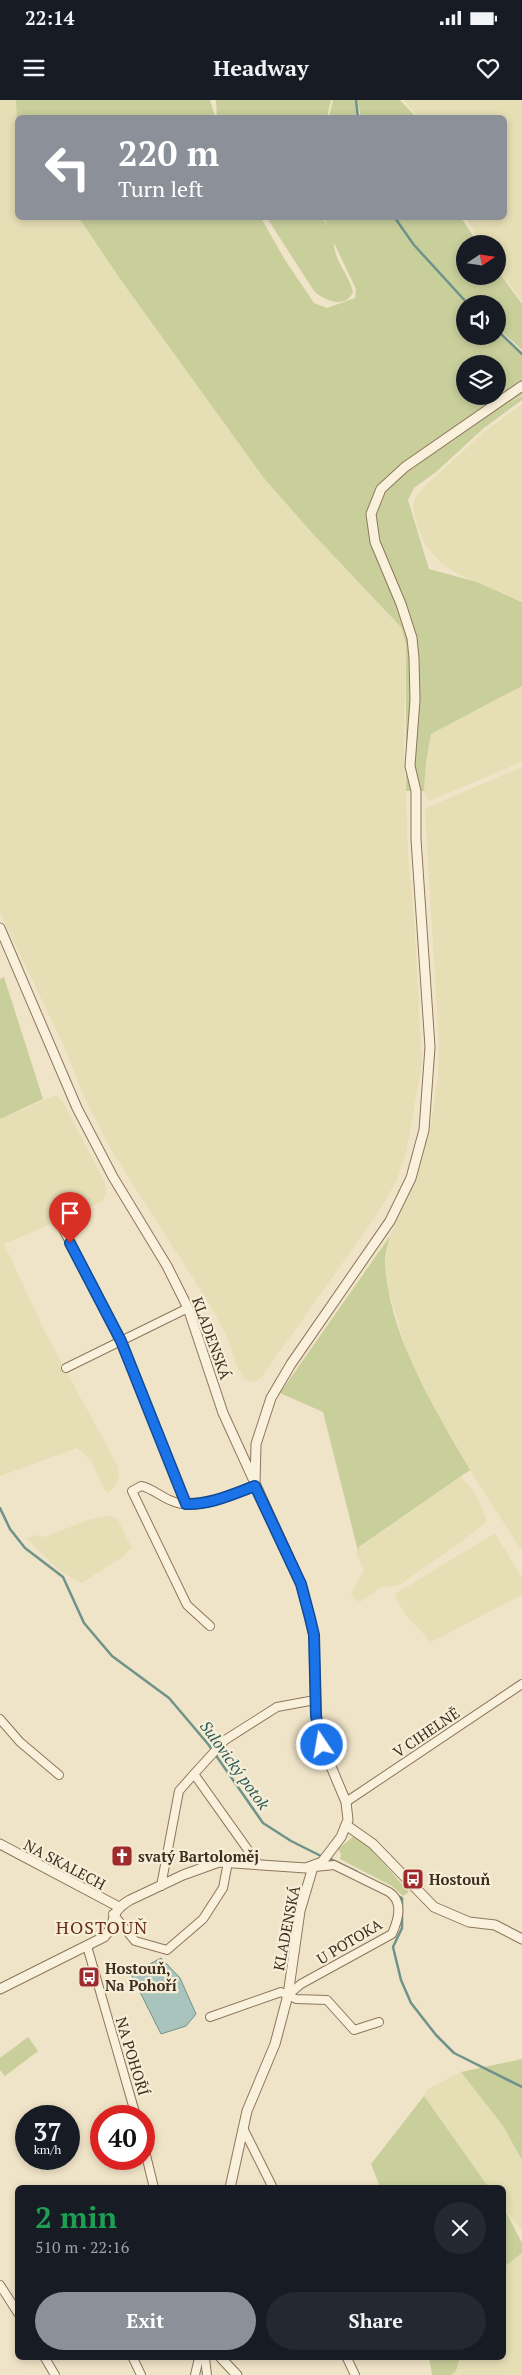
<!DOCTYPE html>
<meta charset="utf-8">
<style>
:root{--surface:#171b24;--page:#242831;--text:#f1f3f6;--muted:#9ea1a6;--accent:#8c9099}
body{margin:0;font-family:"PT Serif",serif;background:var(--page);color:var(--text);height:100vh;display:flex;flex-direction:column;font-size:19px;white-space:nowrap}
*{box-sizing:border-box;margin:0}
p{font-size:16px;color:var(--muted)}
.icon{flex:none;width:28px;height:28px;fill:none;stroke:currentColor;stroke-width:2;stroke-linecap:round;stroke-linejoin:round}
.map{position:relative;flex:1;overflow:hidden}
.side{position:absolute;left:15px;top:2085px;width:491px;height:175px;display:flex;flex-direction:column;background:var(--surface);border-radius:8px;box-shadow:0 2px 8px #0003}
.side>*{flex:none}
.top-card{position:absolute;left:15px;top:15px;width:492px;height:105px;border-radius:8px;box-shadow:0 2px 8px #0003;background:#8c9099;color:#fff;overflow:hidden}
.needle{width:32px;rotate:77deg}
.tools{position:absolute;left:456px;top:135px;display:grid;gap:10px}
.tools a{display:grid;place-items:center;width:50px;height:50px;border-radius:50%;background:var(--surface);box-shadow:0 2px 8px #0003;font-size:25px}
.speed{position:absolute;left:15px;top:2005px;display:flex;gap:10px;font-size:25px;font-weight:700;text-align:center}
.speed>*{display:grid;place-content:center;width:65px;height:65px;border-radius:50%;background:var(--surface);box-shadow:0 2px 8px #0003;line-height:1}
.speed small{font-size:12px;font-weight:400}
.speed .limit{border:8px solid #d22;background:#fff;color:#111}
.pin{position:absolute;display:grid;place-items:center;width:42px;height:42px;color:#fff;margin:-51px -21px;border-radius:50% 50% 50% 0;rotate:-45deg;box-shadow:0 0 5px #0007}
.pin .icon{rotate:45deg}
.me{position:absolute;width:55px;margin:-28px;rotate:348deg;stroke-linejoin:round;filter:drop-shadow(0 0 4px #0008)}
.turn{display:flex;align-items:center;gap:18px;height:105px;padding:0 20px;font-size:22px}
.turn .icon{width:65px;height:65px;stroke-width:2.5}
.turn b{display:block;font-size:35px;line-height:42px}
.round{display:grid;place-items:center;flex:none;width:52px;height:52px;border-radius:26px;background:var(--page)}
.headline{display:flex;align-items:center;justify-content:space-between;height:85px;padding:0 20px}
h1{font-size:30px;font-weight:800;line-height:38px;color:#1e9e55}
.cta{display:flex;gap:10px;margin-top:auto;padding:10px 20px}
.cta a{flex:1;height:58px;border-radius:30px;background:var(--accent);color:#fff;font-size:20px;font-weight:800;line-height:58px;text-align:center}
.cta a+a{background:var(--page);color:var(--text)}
.status{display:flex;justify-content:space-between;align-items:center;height:35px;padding:0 25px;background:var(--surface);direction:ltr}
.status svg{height:14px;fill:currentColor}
header{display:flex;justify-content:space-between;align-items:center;height:65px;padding:0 20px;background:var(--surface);font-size:22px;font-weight:800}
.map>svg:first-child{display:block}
.farmland{fill:#e6deb5}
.green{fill:#c9cf9b;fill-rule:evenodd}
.water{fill:#a9c4bc;stroke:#6f938a}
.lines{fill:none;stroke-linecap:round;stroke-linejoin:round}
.stream{stroke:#6f938a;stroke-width:2.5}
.minor-casing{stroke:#8d765c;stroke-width:10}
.tertiary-casing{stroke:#8d765c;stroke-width:11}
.minor{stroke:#faf1dc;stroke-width:8}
.tertiary{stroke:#faf1dc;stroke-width:9}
.route-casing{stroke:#114b97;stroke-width:12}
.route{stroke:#1a73e8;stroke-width:9}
.labels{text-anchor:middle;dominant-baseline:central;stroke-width:4.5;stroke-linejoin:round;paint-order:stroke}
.street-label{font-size:15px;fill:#3d2e20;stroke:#f7eed8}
.poi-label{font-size:15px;font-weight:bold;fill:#3d2e20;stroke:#f7eed8;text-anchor:start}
.water-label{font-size:16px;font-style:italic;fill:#2f5d5a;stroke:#f7eed8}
.quarter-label{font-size:18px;letter-spacing:1px;fill:#6b2e1e;stroke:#f7eed8}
</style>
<div class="status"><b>22:14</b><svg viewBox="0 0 49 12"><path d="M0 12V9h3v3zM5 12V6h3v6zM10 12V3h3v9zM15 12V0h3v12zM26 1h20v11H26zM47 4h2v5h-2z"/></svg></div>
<header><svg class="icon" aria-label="menu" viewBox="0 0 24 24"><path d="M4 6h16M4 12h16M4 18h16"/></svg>Headway<svg class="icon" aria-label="heart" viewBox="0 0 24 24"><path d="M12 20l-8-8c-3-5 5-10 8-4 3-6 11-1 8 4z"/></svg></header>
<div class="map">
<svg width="522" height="2275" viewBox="0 0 522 2275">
<rect width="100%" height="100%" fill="#f0e4c8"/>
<g class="farmland">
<polygon points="0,0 16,0 18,118 79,118 123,183 263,377 312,433 393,517 401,527 406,545 404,646 408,753 414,817 422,964 406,1053 397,1080 378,1113 261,1278 254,1282 245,1279 238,1269 228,1239 209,1203 114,1055 83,995 63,944 0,813"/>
<polygon points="404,0 522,0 522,201 498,170 498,144 481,144 466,118 505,118 505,18 418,17"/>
<polygon points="522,304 522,501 458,474 442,464 426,446 417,426 413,406 416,396 423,388 485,331"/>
<polygon points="522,586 522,662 429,701 424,691 426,662 431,634"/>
<polygon points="522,667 522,1451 474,1377 432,1304 408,1256 389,1191 385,1161 390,1136 409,1094 430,1032 438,975 439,944 425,713 426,709 433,705"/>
<polygon points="56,995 63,1002 105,1083 106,1095 101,1102 95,1105 4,1144 44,1230 118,1367 119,1379 109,1393 104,1389 91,1360 77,1348 0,1376 0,1019"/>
<polygon points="461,1377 476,1394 487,1421 460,1443 399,1485 380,1488 360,1502 355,1499 351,1494 364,1470 356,1453 359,1448"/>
<polygon points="111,1415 118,1420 132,1448 121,1458 81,1483 61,1472 26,1438 37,1435 45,1437 88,1420"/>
<polygon points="495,1433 522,1478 522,1495 431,1542 404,1513 395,1494"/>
<polygon points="461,1972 503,2026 522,2060 522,2131 504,2108 504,2088 489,2087 424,1996 428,1989"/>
<polygon points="522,2153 522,2275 451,2275 456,2271 461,2258 504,2258 504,2167"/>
</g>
<g class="green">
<polygon points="16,0 210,0 215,17 18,18 17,26"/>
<polygon points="216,0 331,0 327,17 217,18"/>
<polygon points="333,0 355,0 357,17 329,17"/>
<polygon points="357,0 400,0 416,17 361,17"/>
<path d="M79,118h182l24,42 29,43 13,5 28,-10 1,-9 -22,-46c0,18 15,31 19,49 -7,17 -29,9 -39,-1l-47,-73h56l4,7 -2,-7h136l18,26h-14v32h33v-5l24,33v46l-24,-22v-24h-33v32h33v-6l24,24v41l-14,8 14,-7v4l-38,28 -48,44 -22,16 -6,12 21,69 48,13 45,20v84l-91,48 -5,28 -2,29h-18v-146l-5,-18 -89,-94 -49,-56 -140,-194zM465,264h33v32h-33z"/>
<polygon points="4,877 43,999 0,1019 0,879"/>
<path d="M390,1136c-2,8 -5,18 -5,26 4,75 49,145 85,208l-111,77 -1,4 -35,-139 -43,-19z"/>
<polygon points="354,1736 370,1748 409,1792 403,1796 392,1786 340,1759 341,1754 338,1749"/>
<polygon points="28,1937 38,1951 5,1976 0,1970 0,1958"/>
<polygon points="522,1959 522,2060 503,2026 461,1972"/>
<polygon points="424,1996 485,2082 489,2087 380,2087 371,2064"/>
<polygon points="504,2108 522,2143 522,2153 504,2167"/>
<polygon points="429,2258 460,2258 456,2271 451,2275 432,2275"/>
</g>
<polygon class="water" points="161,1858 180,1878 196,1914 186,1926 161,1934 131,1874"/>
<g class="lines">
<g class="stream">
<polyline points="356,0 358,18"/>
<polyline points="395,118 414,145 468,204"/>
<polyline points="498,231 522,254"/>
<polyline points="0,1408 10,1429 25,1448 63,1477 84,1523 112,1556 169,1598 208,1644 263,1723 291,1741 323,1757"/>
<polyline points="328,1758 357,1772"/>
<polyline points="396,1795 402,1798 402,1828 393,1847 401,1880 411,1903 436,1935 454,1953 522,1987"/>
</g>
<g class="minor-casing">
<g id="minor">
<polyline points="62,1127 121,1241 186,1404"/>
<polyline points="66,1268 188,1208"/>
<path d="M210,1526l-23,-21 -55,-114 9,-5c11,2 20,11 31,15 27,11 58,-6 83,-15"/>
<polyline points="0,1619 20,1642 59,1675"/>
<polyline points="194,1674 258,1764"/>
<polyline points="346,1702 522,1584"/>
<polyline points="161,1786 179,1691 194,1674 225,1640 277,1607 315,1600"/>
<polyline points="113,1814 135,1841 167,1850 203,1819 223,1788 228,1762"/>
<polyline points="87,1846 136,2016"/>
<path d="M288,1895l13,-11 91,-50c6,-14 12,-32 -3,-42l-55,-27 -19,2"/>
<polyline points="210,1917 281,1892 296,1899 327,1900 354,1930 379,1922"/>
<polyline points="243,2028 273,2088"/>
<polyline points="144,2047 154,2088"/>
<polyline points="0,2185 18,2213"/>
<polyline points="45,2258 55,2275"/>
<polyline points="133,2258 141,2275"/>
<polyline points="205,2258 207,2275"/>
<polyline points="347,2258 355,2275"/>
<polyline points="195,2275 199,2258"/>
</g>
</g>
<g class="tertiary-casing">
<g id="tertiary">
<path d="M0,828l77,180 36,69 54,89 21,42 35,105 78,171 13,51 2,81 6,29 24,57 2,18 -7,17 -19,25 -16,6 -87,-6 -36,13 -53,25c-24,14 -11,22 -26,37l-104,52"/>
<polyline points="255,1383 256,1344 271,1298 291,1264 390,1121 411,1078 424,1030 430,947 416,739 416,691 410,666 415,600 414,558 412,538 401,504 375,442 371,414 381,389 405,367 522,286"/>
<polyline points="346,1725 373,1744 434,1807 469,1822 495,1825 522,1839"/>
<polyline points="0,1744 119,1807"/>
<polyline points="230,2088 247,2011 275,1944 288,1895 300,1811 313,1767"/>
<polyline points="221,2258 237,2275"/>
</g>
</g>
<use href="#minor" class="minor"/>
<use href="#tertiary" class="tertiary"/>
</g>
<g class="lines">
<g class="route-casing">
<path id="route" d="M70,1143l51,98 65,163c24,1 47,-10 69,-18l46,98 9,34 4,17 2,81 6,29"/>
</g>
<use href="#route" class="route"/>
</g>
<defs>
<g id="church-square" transform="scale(1.125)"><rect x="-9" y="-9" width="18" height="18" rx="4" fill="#9e2a2b" stroke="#f7eed8"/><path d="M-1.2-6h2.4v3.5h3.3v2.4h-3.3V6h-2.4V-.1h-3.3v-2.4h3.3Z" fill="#fff"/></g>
<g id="bus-square" transform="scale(1.125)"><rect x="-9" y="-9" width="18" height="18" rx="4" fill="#9e2a2b" stroke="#f7eed8"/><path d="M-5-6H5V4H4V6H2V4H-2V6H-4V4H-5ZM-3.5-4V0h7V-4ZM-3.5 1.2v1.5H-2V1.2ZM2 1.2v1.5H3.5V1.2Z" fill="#fff"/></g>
</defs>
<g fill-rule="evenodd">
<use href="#church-square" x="122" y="1756"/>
<use href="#bus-square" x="413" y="1779"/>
<use href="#bus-square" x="89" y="1877"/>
</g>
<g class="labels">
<g class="street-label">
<text transform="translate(212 1238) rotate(70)">KLADENSKÁ</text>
<text transform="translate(426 1632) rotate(-34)">V CIHELNĚ</text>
<text transform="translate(65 1764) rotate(28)">NA SKALECH</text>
<text transform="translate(286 1828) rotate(-79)">KLADENSKÁ</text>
<text transform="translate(349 1841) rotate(-31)">U POTOKA</text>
<text transform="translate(133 1956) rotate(73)">NA POHOŘÍ</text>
</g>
<g class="poi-label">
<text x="138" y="1756">svatý Bartoloměj</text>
<text x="429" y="1779">Hostouň</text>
<text x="105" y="1868">Hostouň,<tspan x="105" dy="17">Na Pohoří</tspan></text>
</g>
<g class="water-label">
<text transform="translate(235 1665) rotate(54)">Sulovický potok</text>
</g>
<g class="quarter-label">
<text x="102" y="1827">HOSTOUŇ</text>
</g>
</g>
</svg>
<div class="tools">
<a><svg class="needle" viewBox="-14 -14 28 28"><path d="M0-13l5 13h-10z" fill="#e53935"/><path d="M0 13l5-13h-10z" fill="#9ea1a6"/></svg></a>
<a><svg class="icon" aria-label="sound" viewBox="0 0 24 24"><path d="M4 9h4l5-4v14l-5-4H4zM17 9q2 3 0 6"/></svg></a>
<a><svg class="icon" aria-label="layers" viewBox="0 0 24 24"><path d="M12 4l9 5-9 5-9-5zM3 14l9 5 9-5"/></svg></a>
</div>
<div class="speed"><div>37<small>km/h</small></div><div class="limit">40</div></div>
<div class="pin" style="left:70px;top:1143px;background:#d93025"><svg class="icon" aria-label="arrive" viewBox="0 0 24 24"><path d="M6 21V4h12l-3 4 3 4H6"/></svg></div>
<svg class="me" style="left:322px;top:1645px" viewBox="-20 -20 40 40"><circle r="17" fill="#1a73e8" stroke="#fff" stroke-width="3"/><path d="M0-11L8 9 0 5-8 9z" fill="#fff"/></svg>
<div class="top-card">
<div class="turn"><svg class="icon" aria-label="left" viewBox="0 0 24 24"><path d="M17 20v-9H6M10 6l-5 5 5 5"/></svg><div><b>220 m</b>Turn left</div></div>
</div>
<section class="side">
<div class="headline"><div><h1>2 min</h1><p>510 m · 22:16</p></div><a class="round"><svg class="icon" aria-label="close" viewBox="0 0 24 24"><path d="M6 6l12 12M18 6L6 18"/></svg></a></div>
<div class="cta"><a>Exit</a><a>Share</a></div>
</section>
</div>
